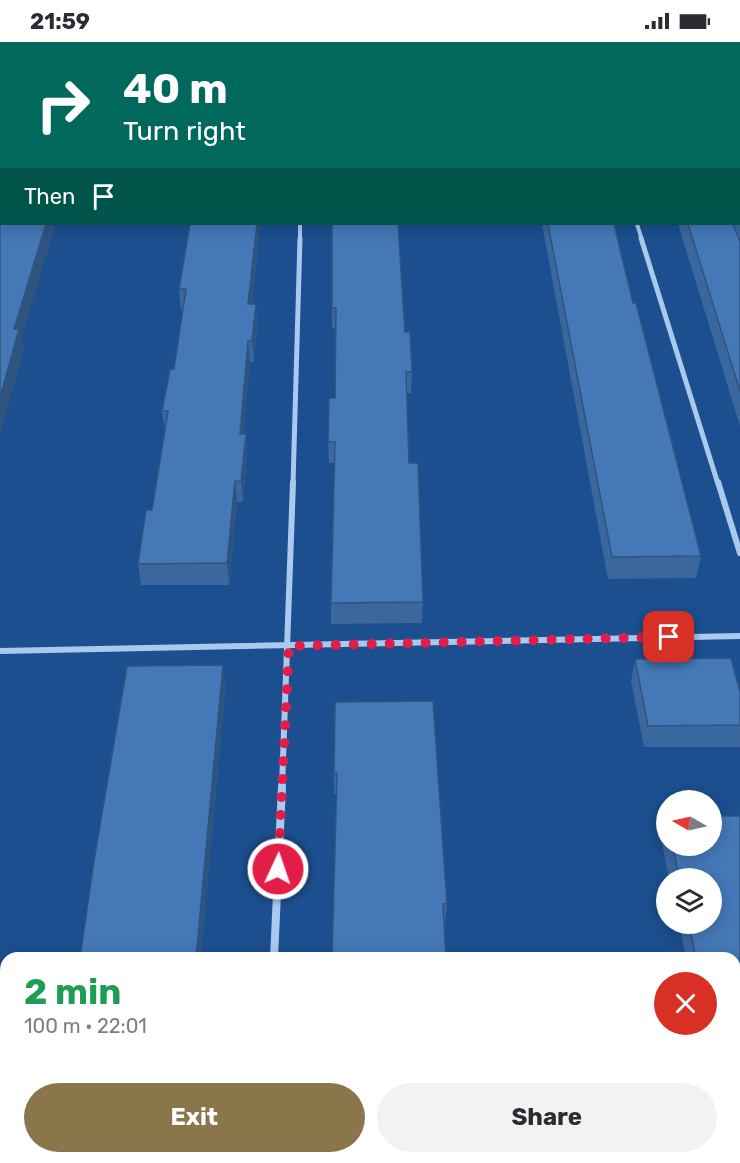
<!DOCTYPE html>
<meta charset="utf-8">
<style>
:root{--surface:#fff;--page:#f2f2f3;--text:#2b2b33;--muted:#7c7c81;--accent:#8a764a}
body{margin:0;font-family:Rubik,sans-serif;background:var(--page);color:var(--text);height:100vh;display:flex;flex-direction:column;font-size:22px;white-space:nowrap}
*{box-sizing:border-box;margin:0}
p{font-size:20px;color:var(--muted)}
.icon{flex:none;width:33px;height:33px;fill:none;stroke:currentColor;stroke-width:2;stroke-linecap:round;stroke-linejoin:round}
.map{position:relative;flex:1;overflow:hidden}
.details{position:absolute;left:0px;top:910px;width:741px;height:212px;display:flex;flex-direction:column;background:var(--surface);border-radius:18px 18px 0 0;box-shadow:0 3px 15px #0003}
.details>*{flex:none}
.guide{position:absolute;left:0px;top:0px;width:741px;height:183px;box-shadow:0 3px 15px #0003;background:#00695c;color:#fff;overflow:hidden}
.needle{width:39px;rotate:279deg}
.tools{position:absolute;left:656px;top:748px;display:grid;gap:12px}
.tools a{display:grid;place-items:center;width:66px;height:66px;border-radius:50%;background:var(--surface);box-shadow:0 3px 15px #0003;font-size:30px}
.pin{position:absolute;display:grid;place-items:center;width:51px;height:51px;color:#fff;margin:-26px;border-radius:12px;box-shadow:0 3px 9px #0006}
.me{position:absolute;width:66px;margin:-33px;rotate:3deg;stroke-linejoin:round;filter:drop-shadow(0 0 4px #0008)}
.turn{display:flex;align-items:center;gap:21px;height:126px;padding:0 24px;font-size:27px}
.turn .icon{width:78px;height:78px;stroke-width:2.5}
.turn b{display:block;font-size:42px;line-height:51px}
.then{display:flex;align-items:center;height:57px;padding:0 24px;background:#0003;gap:12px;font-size:22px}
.round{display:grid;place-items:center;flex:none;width:63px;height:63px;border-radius:32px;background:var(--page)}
.overview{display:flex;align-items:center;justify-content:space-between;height:102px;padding:0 24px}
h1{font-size:36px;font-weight:700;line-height:45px;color:#1e9e55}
.primary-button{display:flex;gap:12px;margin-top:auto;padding:12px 24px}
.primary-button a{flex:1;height:69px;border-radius:36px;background:var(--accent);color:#fff;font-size:24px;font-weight:700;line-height:69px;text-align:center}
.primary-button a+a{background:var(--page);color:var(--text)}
.status{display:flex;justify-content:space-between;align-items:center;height:42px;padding:0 30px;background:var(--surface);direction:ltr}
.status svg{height:16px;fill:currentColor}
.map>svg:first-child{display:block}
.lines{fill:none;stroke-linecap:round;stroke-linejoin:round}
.street-far3{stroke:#a9c9ee;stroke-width:4}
.street-far2{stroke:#a9c9ee;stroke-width:5}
.street-far1{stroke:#a9c9ee;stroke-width:6}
.street{stroke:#a9c9ee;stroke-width:8}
.wall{fill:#3a679d}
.shaded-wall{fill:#305480}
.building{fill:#4478b7;stroke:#305480;stroke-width:1.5}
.route{stroke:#e11d48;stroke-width:10;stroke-dasharray:0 18}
</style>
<div class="status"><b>21:59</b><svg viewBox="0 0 49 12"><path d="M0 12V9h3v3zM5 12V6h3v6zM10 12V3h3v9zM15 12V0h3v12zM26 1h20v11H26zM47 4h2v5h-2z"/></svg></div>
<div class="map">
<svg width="740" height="1121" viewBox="0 0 740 1121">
<rect width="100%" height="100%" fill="#1b4f8f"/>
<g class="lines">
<g class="street-far3">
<polyline points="0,82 2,78"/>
<polyline points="637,182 642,198"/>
<polyline points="300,198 300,182"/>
</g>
<g class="street-far2">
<polyline points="641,196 718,442"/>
<polyline points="293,442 300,196"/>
</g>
<g class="street-far1">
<polyline points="718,440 740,511"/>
<polyline points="0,609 740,594"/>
<polyline points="282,745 293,440"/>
</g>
<g class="street">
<polyline points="274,916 282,744"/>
<polyline points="265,1116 265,1121"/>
</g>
</g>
<g class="wall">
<polygon points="621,0 684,0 685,2 622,2"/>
<polygon points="740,128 740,197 739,197 740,200 740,384 678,182 740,182"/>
<polygon points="260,182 252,262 256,262 257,283 254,320 250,320 243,392 246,392 247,413 243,460 237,460 229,543 141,543 138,522 152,468 165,389 162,369 174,327 183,268 181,268 179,247"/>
<polygon points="332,182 405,290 412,330 411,351 407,351 409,421 423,560 422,581 331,582 331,561 335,421 329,421 328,400 335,356 336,286 332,286"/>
<polygon points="542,182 614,182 633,261 701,514 696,536 608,537"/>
<polygon points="635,617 740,650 740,705 644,705 631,639"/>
<polygon points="335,660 447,862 445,883 336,752 334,752 334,731"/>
<polygon points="740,774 740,1026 735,1026 735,916 686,916 679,882 711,882 711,837 669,837 661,796 666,776 666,804 711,804"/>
<polygon points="735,1072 740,1072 740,1121 729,1121 728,1116 735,1116"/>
</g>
<g class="shaded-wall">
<rect x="98" y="0" width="8" height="2"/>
<polygon points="46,182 56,182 21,297 24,307 0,394 0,356 14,287"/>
<polygon points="257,182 260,182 250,283 248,262"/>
<polygon points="256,262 257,283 254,320 252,299"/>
<polygon points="248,299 250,320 242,413 240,392"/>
<polygon points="246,392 247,413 243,460 241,439"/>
<polygon points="235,439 237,460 229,543 227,521"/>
<polygon points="223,623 226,645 201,916 196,916"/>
<polygon points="183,1116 189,1116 188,1121 183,1121"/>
</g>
<g class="building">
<rect x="45" y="0" width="53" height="2"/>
<rect x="221" y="0" width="60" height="2"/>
<polygon points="337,0 390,0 390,2 336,2"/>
<rect x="511" y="0" width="57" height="2"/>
<polygon points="629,0 684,0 685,2 630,2"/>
<polygon points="2,125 2,182 46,182 14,287 19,287 0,356 0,129"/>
<polygon points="190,182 257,182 248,262 256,262 252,299 248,299 240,392 246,392 241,439 235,439 227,521 138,522 146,468 152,468 168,369 162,369 170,327 174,327 186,247 179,247"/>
<polygon points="332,182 398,182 405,290 410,290 412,330 406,330 409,421 418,421 423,560 331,561 335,400 328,400 329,356 335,356 336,266 332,266"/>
<polygon points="548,182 614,182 633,261 636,261 701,514 612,515"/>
<polygon points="688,182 733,182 740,200 740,349"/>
<polygon points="731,616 740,650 740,683 648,684 635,617"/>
<polygon points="223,623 196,916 80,916 94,819 127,624"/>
<polygon points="433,659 447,862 443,862 446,916 332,916 337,731 334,731 335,660"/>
<polygon points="711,774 740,774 740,1007 735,1007 735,916 696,916 689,882 711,882 711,837 679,837 673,804 711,804"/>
<polygon points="735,1072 740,1072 740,1116 735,1090"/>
<polygon points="54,1116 183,1116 183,1121 53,1121"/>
<rect x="327" y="1116" width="129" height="5"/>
</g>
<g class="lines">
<polyline class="route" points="278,827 289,604 669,595"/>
</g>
</svg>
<div class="tools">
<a><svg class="needle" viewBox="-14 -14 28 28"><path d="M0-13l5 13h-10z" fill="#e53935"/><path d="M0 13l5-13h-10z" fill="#7c7c81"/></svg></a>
<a><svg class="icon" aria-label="layers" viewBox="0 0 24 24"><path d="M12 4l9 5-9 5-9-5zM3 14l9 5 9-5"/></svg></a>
</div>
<div class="pin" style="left:669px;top:595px;background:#d93025"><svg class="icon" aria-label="arrive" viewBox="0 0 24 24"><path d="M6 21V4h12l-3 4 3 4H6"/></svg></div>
<svg class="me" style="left:278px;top:827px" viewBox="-20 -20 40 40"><circle r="17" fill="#e11d48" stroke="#fff" stroke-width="3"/><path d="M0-11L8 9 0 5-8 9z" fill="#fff"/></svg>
<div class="guide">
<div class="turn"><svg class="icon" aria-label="right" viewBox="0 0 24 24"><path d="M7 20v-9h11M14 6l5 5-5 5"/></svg><div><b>40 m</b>Turn right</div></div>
<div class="then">Then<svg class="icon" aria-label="arrive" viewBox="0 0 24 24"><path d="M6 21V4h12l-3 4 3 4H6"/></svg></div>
</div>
<section class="details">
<div class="overview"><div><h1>2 min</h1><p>100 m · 22:01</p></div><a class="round" style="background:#d93025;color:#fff"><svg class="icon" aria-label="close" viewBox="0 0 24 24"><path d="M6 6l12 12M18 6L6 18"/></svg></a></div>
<div class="primary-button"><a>Exit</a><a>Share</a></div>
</section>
</div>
